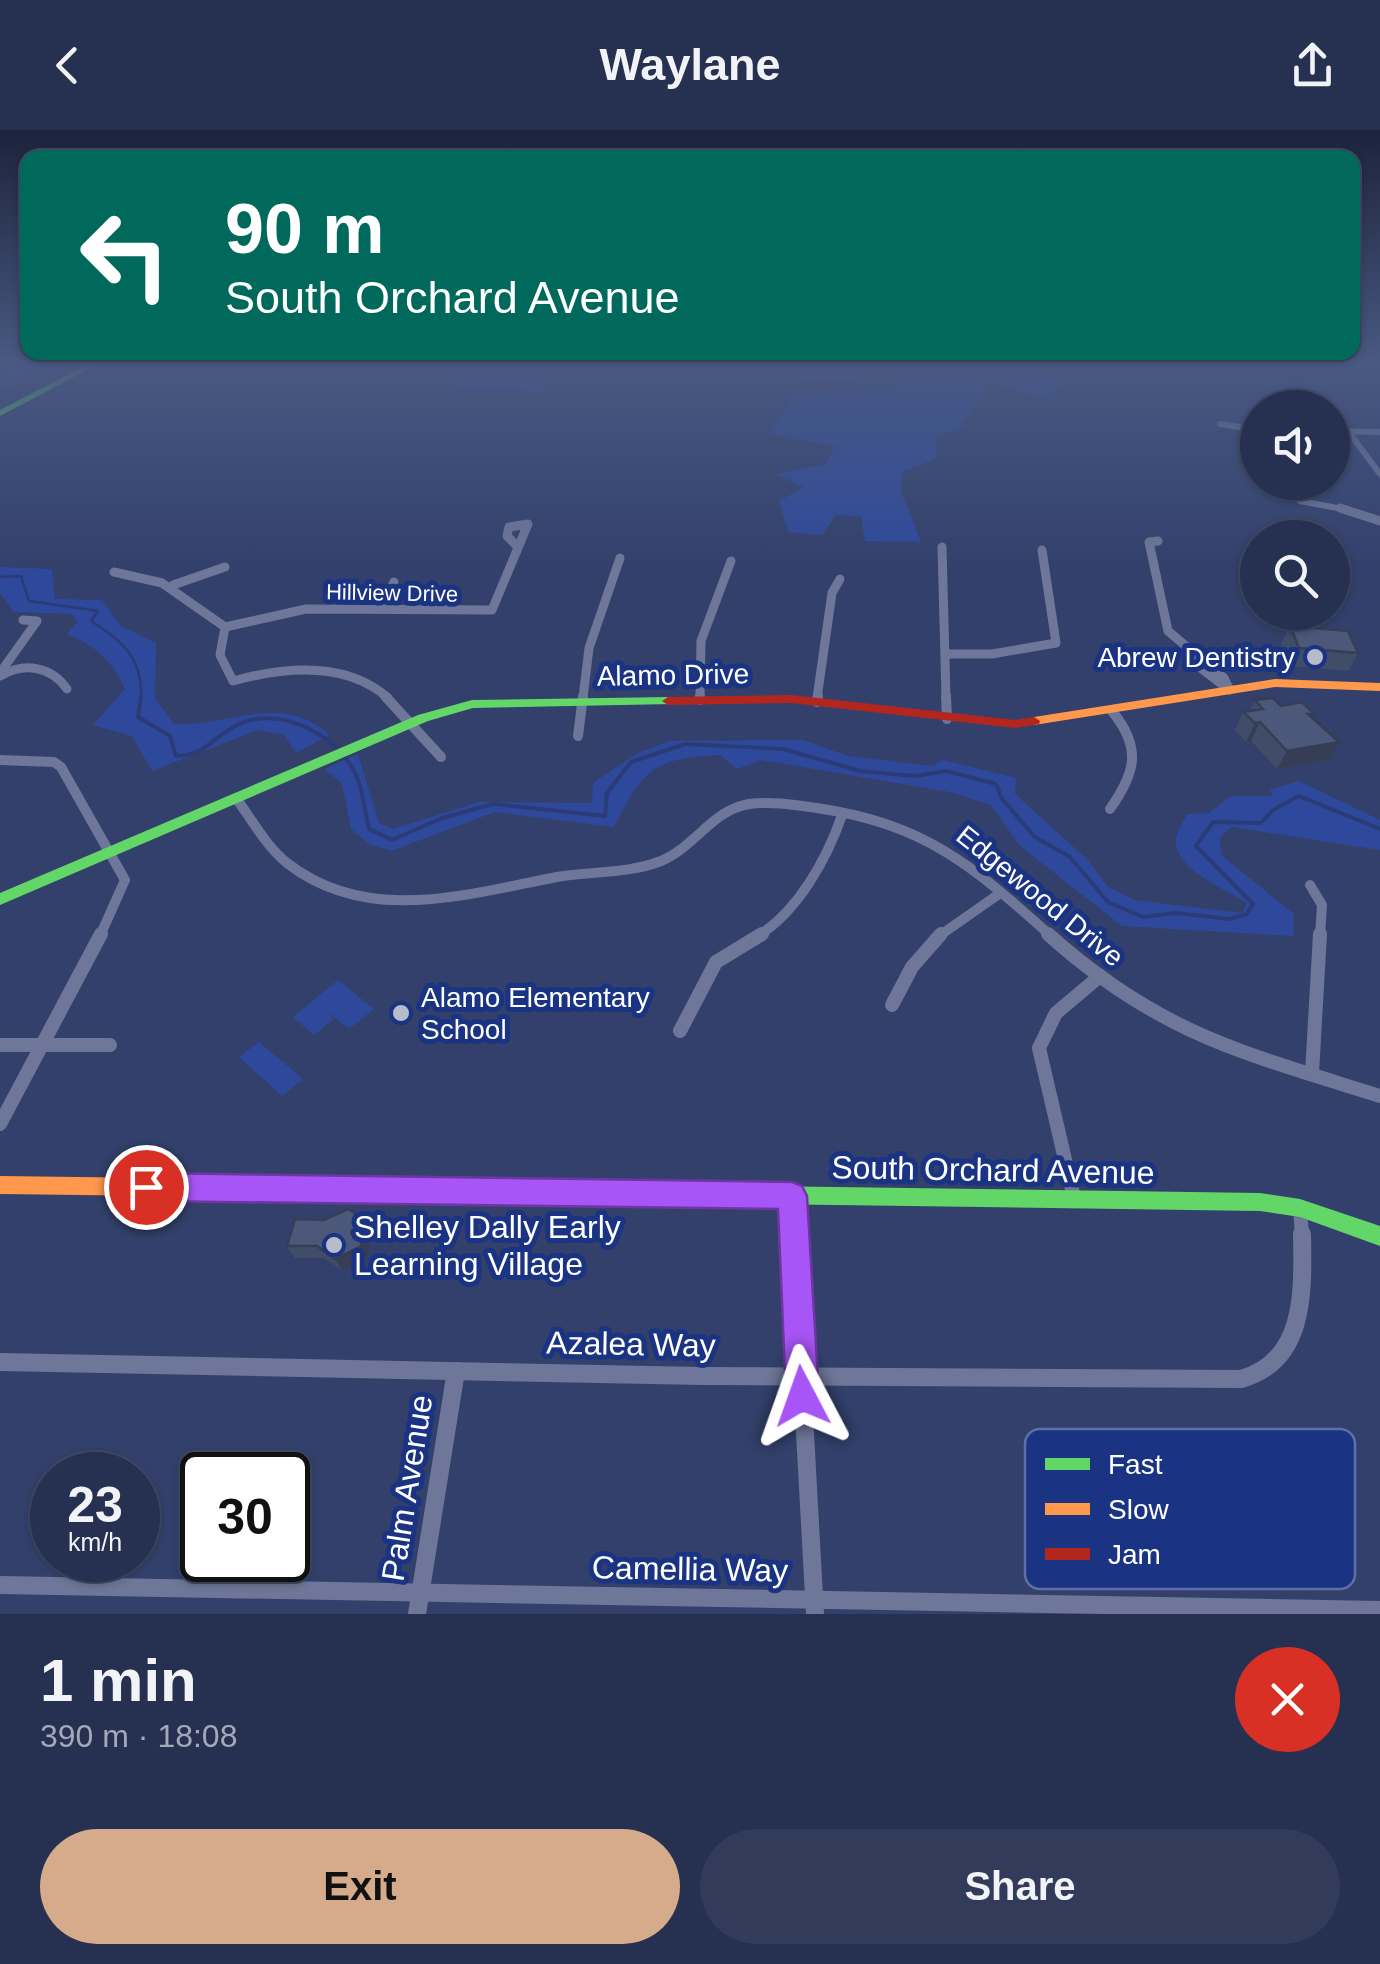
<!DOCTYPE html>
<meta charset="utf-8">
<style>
:root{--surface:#263050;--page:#323c5a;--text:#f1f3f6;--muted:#a4a9b7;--line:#424b67;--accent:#d6ab8b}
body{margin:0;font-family:Helvetica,sans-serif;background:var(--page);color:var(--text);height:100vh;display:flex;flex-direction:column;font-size:38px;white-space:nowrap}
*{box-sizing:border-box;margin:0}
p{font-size:32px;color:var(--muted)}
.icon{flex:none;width:55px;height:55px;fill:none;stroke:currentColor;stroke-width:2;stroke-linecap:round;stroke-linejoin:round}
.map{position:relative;height:1484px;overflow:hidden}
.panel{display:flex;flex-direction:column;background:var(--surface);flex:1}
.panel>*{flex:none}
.top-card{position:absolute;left:20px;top:20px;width:1340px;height:210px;border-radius:20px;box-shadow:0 2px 8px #0004,0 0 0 2px var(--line);background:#00695c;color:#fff;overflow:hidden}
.controls{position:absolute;left:1240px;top:260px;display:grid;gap:20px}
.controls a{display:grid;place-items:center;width:110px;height:110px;border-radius:50%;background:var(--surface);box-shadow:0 2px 8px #0004,0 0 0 2px var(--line);font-size:50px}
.speed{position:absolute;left:30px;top:1322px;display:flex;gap:20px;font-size:50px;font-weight:700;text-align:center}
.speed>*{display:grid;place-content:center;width:130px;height:130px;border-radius:50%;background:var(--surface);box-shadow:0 2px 8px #0004,0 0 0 2px var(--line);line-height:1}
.speed small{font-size:25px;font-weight:400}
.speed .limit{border:5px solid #111;border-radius:15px;background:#fff;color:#111}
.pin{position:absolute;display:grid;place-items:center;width:85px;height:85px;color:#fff;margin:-42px;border:5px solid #fff;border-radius:50%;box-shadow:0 2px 10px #0007}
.me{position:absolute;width:110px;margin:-55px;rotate:356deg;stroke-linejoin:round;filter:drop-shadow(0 0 8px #0008)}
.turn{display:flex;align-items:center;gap:35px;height:210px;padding:0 40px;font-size:45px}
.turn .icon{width:130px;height:130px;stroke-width:2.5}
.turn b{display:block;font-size:70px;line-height:85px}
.round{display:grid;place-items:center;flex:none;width:105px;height:105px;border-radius:52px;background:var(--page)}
.summary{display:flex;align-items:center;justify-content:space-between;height:170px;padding:0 40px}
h1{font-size:60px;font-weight:700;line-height:75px}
.cta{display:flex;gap:20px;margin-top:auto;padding:20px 40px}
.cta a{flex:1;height:115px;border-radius:60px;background:var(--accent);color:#111;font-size:40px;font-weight:700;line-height:115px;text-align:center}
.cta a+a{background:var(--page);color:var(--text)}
header{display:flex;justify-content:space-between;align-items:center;height:130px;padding:0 40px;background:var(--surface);font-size:45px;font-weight:700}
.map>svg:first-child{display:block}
.green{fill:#2e499b}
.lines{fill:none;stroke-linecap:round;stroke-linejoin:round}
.stream-far1{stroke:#2a3c77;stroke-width:2.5}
.stream{stroke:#2a3c77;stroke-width:4}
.street-far4{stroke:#6e7799;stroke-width:6}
.street-far3{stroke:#6e7799;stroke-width:9}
.street-far2{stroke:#6e7799;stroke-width:10}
.street-far1{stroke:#6e7799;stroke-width:14}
.street{stroke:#6e7799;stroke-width:18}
.fast{fill:#63d668;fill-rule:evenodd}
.slow{fill:#ff974d;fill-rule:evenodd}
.jam{fill:#b3261e;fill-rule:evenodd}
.wall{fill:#414c69}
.shaded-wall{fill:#353e55}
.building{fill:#4c587a;stroke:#353e55;stroke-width:2.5}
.route{fill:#a855f7;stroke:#6d37a1;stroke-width:2.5}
.poi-dot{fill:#b7bccb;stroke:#1a3383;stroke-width:4}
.labels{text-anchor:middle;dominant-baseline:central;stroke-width:10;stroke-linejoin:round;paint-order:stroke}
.far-street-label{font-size:22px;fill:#fff;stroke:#1a3383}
.poi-label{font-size:28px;fill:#fff;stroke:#1a3383;text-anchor:end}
.street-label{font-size:28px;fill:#fff;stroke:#1a3383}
.near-street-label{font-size:32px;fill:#fff;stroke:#1a3383}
.near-poi-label{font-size:32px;fill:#fff;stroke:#1a3383;text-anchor:start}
.key{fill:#1a3383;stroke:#5f70a8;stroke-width:2.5}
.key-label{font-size:28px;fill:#fff}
</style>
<header><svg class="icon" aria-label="back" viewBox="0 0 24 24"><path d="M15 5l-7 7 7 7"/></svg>Waylane<svg class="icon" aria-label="share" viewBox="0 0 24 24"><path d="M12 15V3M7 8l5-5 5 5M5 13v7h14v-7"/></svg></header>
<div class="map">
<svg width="1380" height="1484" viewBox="0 0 1380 1484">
<rect width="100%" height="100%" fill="#32406b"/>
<g class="green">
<polygon points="0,230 63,230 0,262"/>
<polygon points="449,230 559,230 542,261 459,258 443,250 473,243"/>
<polygon points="758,230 1011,230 1004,235 1064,253 1049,270 987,251 960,300 935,305 937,328 902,342 901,361 921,412 865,411 861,386 836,385 822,405 788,402 779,371 804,357 775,344 826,334 835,316 770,304 792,265 889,257 895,265 901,238 857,233 865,241 861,250 799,250 794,238 771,238"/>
<path d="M0,437l52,2 3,30 47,1 19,26 35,17 -1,55 19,26c59,3 106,-33 156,11l-34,18 -12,-18 -26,-5 -106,41 -20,-35 -39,-11 32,-36c-12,-27 -30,-44 -58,-55l10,-12 -4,-8 -59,-2 -14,-19z"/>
<path d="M803,610l45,16 84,10 11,-6 73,18 -1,16 74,67 18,25 27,14 108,13 5,-10c-20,-13 -70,-33 -71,-60 -1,-9 7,-20 11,-29l22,-1 22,-17h42l-3,-6 29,-9 81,39v30l-148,-23 -12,10 1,18 73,59 -1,22 -171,-10 -103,-81 -28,-40 -41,-13 -189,-32 -24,9 -17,-14c-67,4 -75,12 -106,72l-119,-15 -104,39 -22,-7 -18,-15 -9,-45 -17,-15 33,-15 21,69 14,6 86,-27 113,1 1,-20 45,-30 31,-12z"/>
<polygon points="338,850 374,879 349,899 326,881 334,889 314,905 293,887"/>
<polygon points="259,912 303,949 282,966 239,927"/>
</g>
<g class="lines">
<g class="stream-far1">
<polyline points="0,242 12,230"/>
<path d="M0,447l21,-1 8,25 69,10 -7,10c32,20 52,38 50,77"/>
</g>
<path class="stream" d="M141,566l-3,21 32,19 6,20c28,0 38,-19 61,-31 42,-21 101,10 119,50 7,16 9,37 13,54l23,11 50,-22 51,-14 112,12 2,-23 24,-31 54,-18 98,5 77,22 55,5 31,-5 50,13 6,15 33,38 35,20 38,45 35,15 32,-4 55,6 17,-5 6,-10 -57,-58 17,-24 48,1 12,-13 26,-14 81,33"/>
<g class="street-far4">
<polyline points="1220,294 1258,300"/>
<polyline points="1332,301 1380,302"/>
<polyline points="1348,301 1380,344"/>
<polyline points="1287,352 1300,371 1348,380"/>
</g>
<g class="street-far3">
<polyline points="1340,378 1380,391"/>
<polyline points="1158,411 1149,412 1168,501 1224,548 1230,560"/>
<polyline points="942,417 946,568"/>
<polyline points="114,442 162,453 225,497"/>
<polyline points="173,455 225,437"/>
<polyline points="382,479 394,452"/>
<polyline points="225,497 306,479 492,480 528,394 509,397 507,406 517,416"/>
<path d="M225,497l-5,28 13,26c51,-14 113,-20 155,17"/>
<polyline points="947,524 992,524 1056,513 1042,420"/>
<polyline points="1193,526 1198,536 1229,560"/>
<polyline points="0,543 37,491 23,490"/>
<path d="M0,546c24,-14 51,-10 67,13"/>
<polyline points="583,568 589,518 620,428"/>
<polyline points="700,568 701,511 731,431"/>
<polyline points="817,568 832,463 840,449"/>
</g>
<g class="street-far2">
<polyline points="385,566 441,627"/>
<polyline points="946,566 947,589"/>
<polyline points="700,570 700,566"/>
<polyline points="817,572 818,566"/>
<polyline points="578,606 583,566"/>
<polyline points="0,630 54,632 61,637 125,750 100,806"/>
<path d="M236,668c16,22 30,48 51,65 81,63 180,31 270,14 35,-6 71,-3 104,-16 34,-14 51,-51 88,-57 22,-3 46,1 68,4 108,16 155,57 234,128"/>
<path d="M1110,679c26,-37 32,-61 2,-98"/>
<polyline points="1310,755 1322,775 1320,806"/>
<path d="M758,806c40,-25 69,-77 84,-121"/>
<polyline points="939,806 999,764"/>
</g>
<g class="street-far1">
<path d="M1048,804c110,99 195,119 332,162"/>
<polyline points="892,875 912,837 941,804"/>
<polyline points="680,901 716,832 762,804"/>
<polyline points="0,915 110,915"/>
<polyline points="1312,943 1320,804"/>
<polyline points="0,994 101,804"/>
<polyline points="792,1066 794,1106"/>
<polyline points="1074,1068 1039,918 1056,883 1100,846"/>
<polyline points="1300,1078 1302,1106"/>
</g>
<g class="street">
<polyline points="794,1104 815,1484"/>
<path d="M0,1232l702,14 539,3c65,-18 62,-88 61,-145"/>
<polyline points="0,1455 1380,1480"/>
<polyline points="417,1484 456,1241"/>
</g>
<g class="fast">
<polygon points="96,230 106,230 0,286 0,280"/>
<polygon points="668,567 674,571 672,574 473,578 428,591 0,775 0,763 418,585 472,570"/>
<polygon points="477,1052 1260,1063 1300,1069 1380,1096 1380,1116 1300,1087 1260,1081 477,1070 470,1067 467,1061 470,1055"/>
</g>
<g class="slow">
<polygon points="1275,549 1380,553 1380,561 1275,557 1034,595 1028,591 1034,587"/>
<polygon points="0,1046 477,1052 484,1055 487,1061 484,1067 477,1070 0,1064"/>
</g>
<polygon class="jam" points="791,565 1015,590 1034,587 1040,591 1039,594 1015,598 791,573 668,575 662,571 668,567"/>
</g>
<g class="wall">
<polygon points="1290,496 1358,523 1349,541 1290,536 1281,514"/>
<polygon points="1255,570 1281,576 1312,588 1328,630 1277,639 1251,611 1246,612 1235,600 1243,582 1250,581"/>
<polygon points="367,1091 373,1103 367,1128 342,1140 324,1128 295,1128 287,1116"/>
</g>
<g class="shaded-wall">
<polygon points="1260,592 1251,611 1246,612 1255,593"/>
<polygon points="1339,612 1328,630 1277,639 1287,621"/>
<polygon points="367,1091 373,1103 367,1128 342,1140 335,1129"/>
</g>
<g class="building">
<polygon points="1290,496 1348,501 1358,523 1299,518"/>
<polygon points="1273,568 1281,576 1302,572 1314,584 1308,584 1339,612 1287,621 1260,592 1255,593 1243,582 1263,579 1255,570"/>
<polygon points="348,1079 367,1091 361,1116 335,1129 317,1116 287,1116 295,1089 324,1090"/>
</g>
<linearGradient id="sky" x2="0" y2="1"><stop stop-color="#1c233b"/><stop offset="0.53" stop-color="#495982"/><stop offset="1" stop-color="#495982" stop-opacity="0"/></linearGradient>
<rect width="1380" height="438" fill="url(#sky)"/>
<polygon class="route" points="146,1043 792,1052 802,1056 807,1066 819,1266 814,1278 802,1283 791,1278 786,1266 778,1079 146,1071 135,1067 131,1057 135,1047"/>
<g class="poi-dot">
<circle cx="1315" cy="527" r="10"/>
<circle cx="401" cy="883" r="10"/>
<circle cx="334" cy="1115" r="10"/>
</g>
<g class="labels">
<g class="far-street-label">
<text transform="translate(392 463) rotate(1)">Hillview Drive</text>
</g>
<g class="poi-label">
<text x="1295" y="527">Abrew Dentistry</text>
<text x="421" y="867" text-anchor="start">Alamo Elementary<tspan x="421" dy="32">School</tspan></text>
</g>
<g class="street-label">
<text transform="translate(673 545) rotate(-1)">Alamo Drive</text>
<text transform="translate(1040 766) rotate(39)">Edgewood Drive</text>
</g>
<g class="near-street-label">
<text transform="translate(993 1040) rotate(1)">South Orchard Avenue</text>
<text transform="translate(631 1214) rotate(1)">Azalea Way</text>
<text transform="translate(407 1358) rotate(-81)">Palm Avenue</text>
<text transform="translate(690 1439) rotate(1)">Camellia Way</text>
</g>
<g class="near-poi-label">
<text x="354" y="1097">Shelley Dally Early<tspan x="354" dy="37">Learning Village</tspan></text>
</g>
</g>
<rect x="1025" y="1299" width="330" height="160" rx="15" class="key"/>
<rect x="1045" y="1328" width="45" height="12" fill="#63d668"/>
<rect x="1045" y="1373" width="45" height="12" fill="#ff974d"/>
<rect x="1045" y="1418" width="45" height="12" fill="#b3261e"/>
<g class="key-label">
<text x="1108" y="1344">Fast</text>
<text x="1108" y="1389">Slow</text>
<text x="1108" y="1434">Jam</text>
</g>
</svg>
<div class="controls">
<a><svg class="icon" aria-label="sound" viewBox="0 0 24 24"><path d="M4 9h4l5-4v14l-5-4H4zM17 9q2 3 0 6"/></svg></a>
<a><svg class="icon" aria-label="search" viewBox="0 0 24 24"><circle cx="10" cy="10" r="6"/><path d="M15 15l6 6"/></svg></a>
</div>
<div class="speed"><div>23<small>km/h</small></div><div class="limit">30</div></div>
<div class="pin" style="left:146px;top:1057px;background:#d93025"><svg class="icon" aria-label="arrive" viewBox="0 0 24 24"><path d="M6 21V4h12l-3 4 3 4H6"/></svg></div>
<svg class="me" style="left:802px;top:1266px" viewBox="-20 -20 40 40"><path d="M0-17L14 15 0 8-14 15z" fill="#a855f7" stroke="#fff" stroke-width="4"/></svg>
<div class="top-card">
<div class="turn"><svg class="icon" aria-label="left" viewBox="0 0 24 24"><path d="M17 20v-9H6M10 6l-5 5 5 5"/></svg><div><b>90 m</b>South Orchard Avenue</div></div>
</div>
</div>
<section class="panel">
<div class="summary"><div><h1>1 min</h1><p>390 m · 18:08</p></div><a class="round" style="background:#d93025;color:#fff"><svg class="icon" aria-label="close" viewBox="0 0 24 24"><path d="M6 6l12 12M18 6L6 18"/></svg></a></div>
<div class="cta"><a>Exit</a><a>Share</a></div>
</section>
